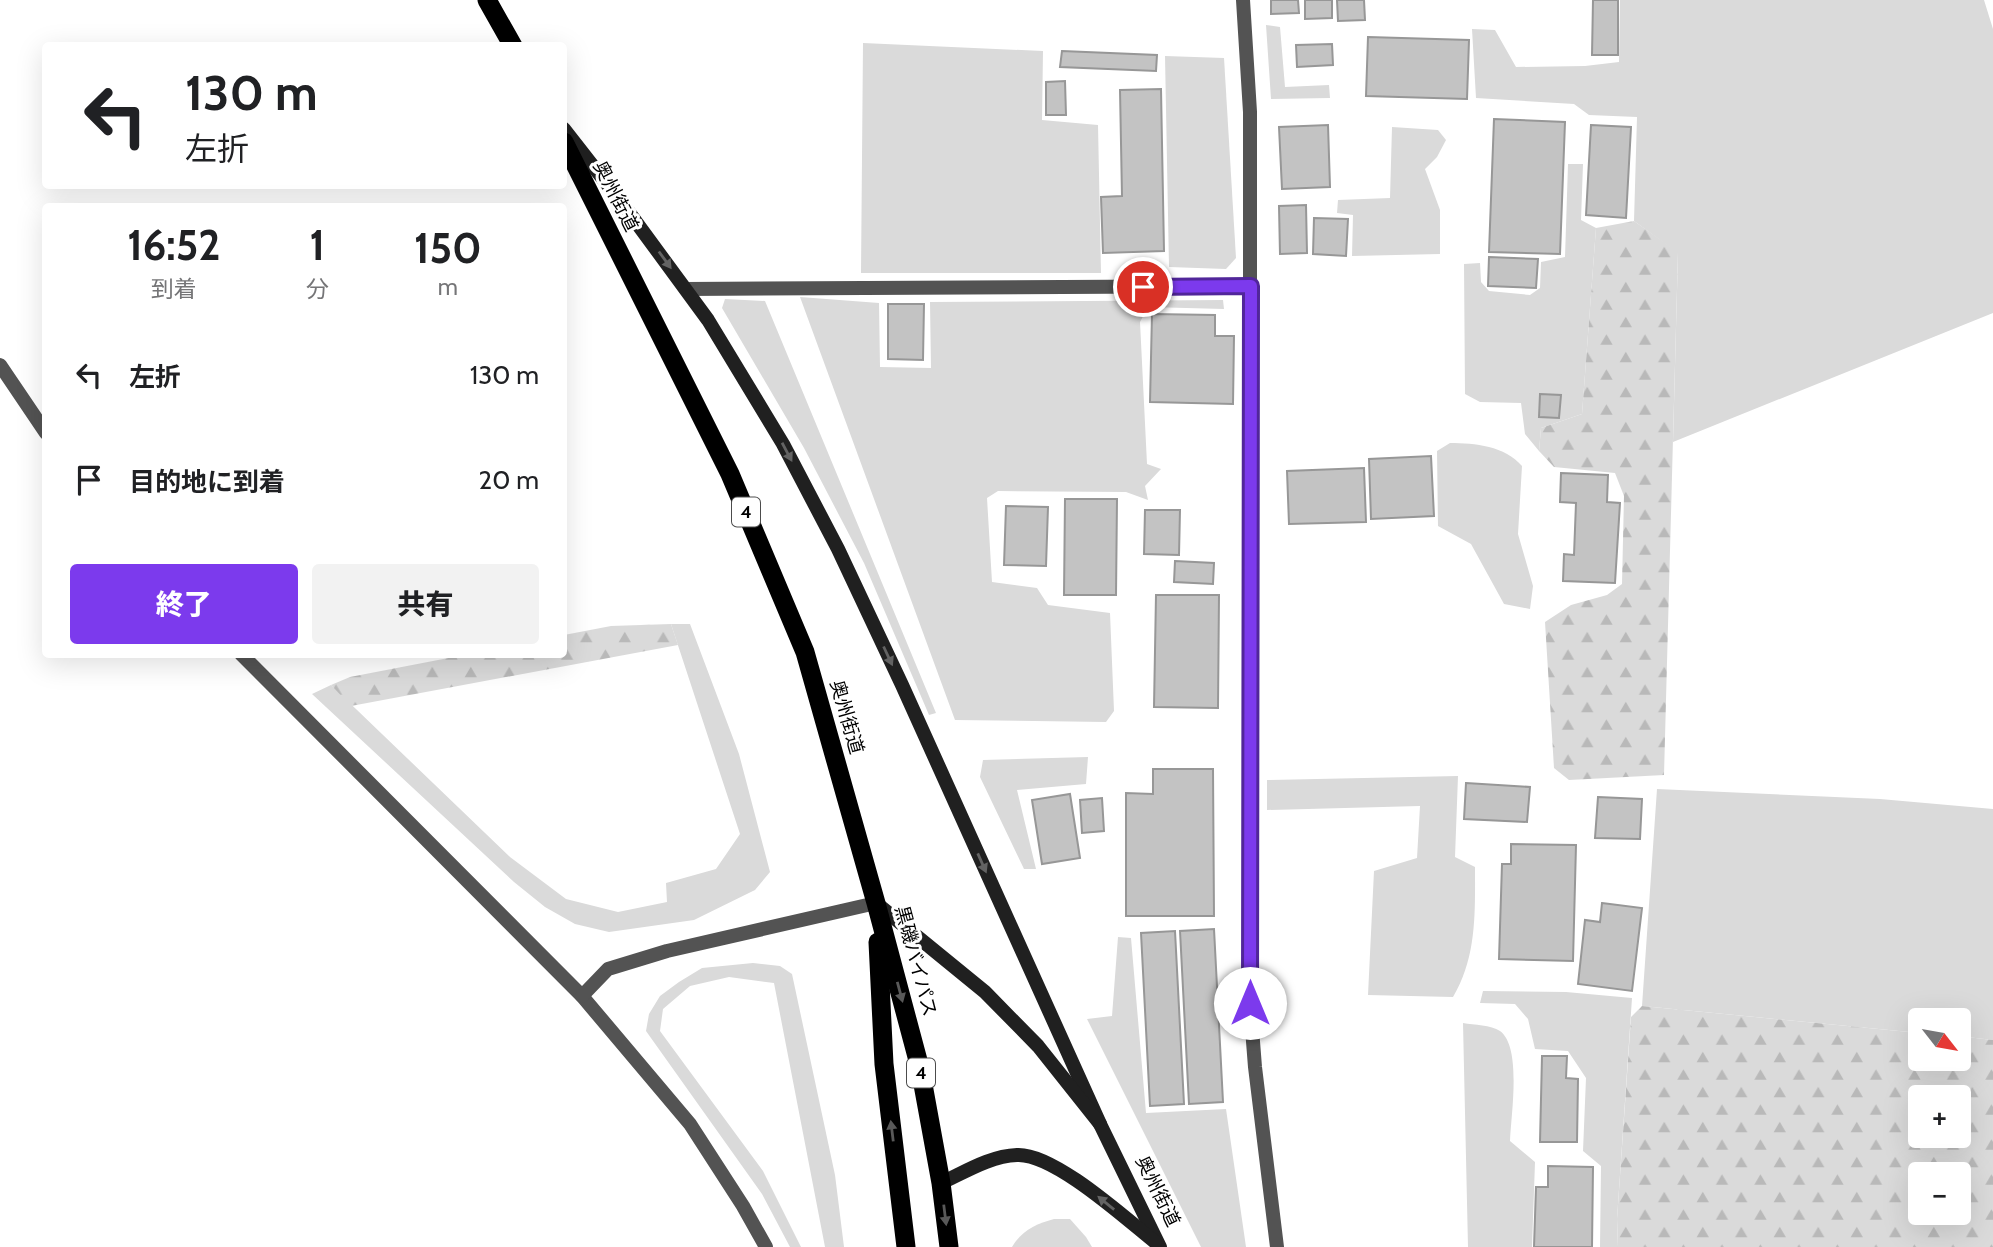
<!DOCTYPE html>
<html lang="ja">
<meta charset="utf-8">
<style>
:root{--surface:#fff;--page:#f2f2f2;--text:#202124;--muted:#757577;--accent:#7c3aed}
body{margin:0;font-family:Cabin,"Noto Sans JP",sans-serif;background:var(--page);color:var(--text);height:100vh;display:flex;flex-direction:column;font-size:26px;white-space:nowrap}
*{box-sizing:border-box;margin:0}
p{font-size:23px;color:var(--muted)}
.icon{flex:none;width:38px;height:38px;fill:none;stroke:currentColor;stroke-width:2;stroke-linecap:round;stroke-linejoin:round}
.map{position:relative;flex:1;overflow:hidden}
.panel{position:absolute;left:42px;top:203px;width:525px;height:455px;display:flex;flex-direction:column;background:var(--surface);border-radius:7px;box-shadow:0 7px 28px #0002}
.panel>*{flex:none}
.banner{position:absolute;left:42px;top:42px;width:525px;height:147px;border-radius:7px;box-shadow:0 7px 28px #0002;background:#fff;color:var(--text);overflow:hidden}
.needle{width:46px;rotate:121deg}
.buttons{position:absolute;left:1908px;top:1008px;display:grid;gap:14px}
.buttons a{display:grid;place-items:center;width:63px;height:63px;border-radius:7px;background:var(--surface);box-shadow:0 7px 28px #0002;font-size:35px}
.pin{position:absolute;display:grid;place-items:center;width:60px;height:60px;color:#fff;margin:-30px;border:4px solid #fff;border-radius:50%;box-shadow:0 2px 7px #0007}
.me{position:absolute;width:77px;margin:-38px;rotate:0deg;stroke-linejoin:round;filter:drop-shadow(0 0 5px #0008)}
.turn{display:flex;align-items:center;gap:24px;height:147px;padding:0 28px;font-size:32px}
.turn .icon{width:91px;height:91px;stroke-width:2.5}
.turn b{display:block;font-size:49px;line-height:60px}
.eta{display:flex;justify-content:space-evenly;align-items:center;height:119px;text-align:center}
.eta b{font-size:42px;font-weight:800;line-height:49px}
.cta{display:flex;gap:14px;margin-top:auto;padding:14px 28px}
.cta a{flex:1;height:80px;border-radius:7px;background:var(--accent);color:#fff;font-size:28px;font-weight:800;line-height:80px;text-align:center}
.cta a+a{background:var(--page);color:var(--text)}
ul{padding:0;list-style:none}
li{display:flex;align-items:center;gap:21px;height:105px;padding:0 28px}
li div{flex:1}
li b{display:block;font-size:26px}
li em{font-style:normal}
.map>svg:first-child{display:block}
.green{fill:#dadada}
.forest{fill:url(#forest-firs);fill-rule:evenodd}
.building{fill:#c3c3c3;stroke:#979797;stroke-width:2}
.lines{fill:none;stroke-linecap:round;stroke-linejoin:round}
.service{stroke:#535353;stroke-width:14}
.minor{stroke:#535353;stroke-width:14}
.tertiary{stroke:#535353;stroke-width:14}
.secondary{stroke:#202020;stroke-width:14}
.trunk{stroke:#000;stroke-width:19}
.oneway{fill:#636363}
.oneway2{fill:#595959}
.route-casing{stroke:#51269a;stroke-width:18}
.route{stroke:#7c3aed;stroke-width:12}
.labels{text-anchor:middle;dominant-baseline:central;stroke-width:6;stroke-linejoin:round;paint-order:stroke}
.shield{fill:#fff;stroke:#4c4c4c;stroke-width:2}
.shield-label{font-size:18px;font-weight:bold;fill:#000}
.street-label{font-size:19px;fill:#000;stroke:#fff}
</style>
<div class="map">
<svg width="1993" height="1247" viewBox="0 0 1993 1247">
<defs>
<pattern id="forest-firs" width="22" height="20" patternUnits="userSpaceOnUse" patternTransform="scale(1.75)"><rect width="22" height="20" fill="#dadada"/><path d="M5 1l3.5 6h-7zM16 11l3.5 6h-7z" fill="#b9b9b9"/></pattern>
</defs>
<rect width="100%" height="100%" fill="#fff"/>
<g class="green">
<polygon points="1620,0 1984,0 1993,29 1993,313 1673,442 1678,253 1634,221 1637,117 1589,115 1574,104 1476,98 1472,29 1495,30 1516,67 1585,66 1619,62"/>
<polygon points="1266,25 1280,27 1285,87 1329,85 1330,98 1271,99"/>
<polygon points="863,43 1043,51 1042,120 1098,125 1101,273 861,273"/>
<polygon points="1165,56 1224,58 1236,258 1226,269 1169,267"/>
<polygon points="1392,127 1438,130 1446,140 1437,157 1425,169 1440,210 1440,254 1352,256 1353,215 1337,213 1338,200 1390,198"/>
<polygon points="1568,164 1583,164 1581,220 1596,228 1582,414 1541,428 1539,451 1525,434 1521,403 1480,402 1465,394 1464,264 1480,263 1481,282 1489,291 1530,295 1540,288 1541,262 1565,257"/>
<polygon points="800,297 879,303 880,367 931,368 930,302 1223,300 1224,309 1148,307 1140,322 1147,464 1161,469 1145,486 1148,500 1126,492 998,491 987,498 992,582 1037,588 1048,605 1110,613 1114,711 1106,722 955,720"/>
<polygon points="725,299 765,301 936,713 929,715 864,563 804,448 722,308"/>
<path d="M1450,443c25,0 55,3 72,23l-4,68 15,52 -3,23 -26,-5 -33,-60 -33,-18 -1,-75z"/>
<polygon points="671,624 690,624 739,754 770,872 755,890 694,920 609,932 575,924 545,907 514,882 312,694 331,685 510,857 566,899 618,912 667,902 666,883 716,869 740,834"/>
<polygon points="1088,757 1086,784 1017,790 1036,869 1024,869 980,777 983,760"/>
<path d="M1458,776l-3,81 20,10c0,45 2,90 -22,130l-85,-2 6,-124 43,-13 3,-52 -153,4v-30z"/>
<polygon points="1657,789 1880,799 1993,809 1993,1040 1958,1036 1958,1020 1920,1020 1920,1033 1642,1006"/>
<polygon points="1118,937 1131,938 1146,1113 1226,1109 1246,1247 1201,1247 1087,1019 1112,1016"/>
<polygon points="753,963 780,966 792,974 835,1175 844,1247 825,1247 774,983 729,977 690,986 663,1009 660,1031 763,1171 801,1247 790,1247 762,1194 646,1031 649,1014 660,996 679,982 702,968"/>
<polygon points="1483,991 1566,992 1632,998 1617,1219 1618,1247 1600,1247 1601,1166 1583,1151 1586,1078 1568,1051 1535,1049 1528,1019 1515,1004 1480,1003"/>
<path d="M1463,1023c11,2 28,2 37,8 22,16 11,84 10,110l25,21 -3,85h-64z"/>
<path d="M1054,1219h16l16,18 6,10h-80c10,-17 24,-23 42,-28z"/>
</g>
<g class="forest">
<polygon points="1634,221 1678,252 1664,775 1569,780 1554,768 1545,622 1571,605 1607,595 1622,584 1624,496 1615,473 1554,467 1539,451 1541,428 1582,414 1596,228"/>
<polygon points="671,624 678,645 351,706 331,685 350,677 464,655 564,654 564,635 611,626"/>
<path d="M1642,1006l278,27v26h38v-23l35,4v207h-375l-1,-28 14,-202zM1920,1097h38v39h-38zM1920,1174h38v39h-38z"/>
</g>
<g class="building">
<polygon points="1271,0 1298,0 1299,13 1271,14"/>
<polygon points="1305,0 1332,0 1332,18 1305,19"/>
<polygon points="1337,0 1364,0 1365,20 1338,21"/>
<polygon points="1593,0 1618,0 1618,55 1592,55"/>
<polygon points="1368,37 1469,40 1467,99 1366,96"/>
<polygon points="1332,44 1333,65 1297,67 1296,45"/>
<polygon points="1062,51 1157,55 1156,71 1060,67"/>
<polygon points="1065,81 1066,115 1046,115 1046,82"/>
<polygon points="1161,89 1164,251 1103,253 1101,197 1122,196 1120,90"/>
<polygon points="1494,119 1565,122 1560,254 1489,252"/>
<polygon points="1328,125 1330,187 1282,189 1279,127"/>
<polygon points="1591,125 1631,127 1626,218 1586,215"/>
<polygon points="1306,205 1307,253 1280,254 1279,206"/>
<polygon points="1314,218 1348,219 1346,256 1313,254"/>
<polygon points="1489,257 1538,259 1536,288 1488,286"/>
<polygon points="888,304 924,304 923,360 888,359"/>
<polygon points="1152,314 1215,315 1215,336 1234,336 1233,404 1150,402"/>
<polygon points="1540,394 1561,395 1559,418 1539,417"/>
<polygon points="1431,456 1434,516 1371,519 1369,459"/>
<polygon points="1364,468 1366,522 1289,524 1287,471"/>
<polygon points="1561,473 1608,475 1607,502 1620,503 1615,583 1563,581 1564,554 1574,555 1576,503 1560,502"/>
<polygon points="1065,499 1117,499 1116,595 1064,595"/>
<polygon points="1006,506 1048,507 1046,566 1004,565"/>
<polygon points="1145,510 1180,510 1179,555 1144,554"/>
<polygon points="1175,561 1214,563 1213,584 1174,582"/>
<polygon points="1156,595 1219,595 1218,708 1154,707"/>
<polygon points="1153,769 1213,769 1214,916 1126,916 1126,793 1153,794"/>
<polygon points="1466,783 1530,787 1527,822 1464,819"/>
<polygon points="1070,794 1080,858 1042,864 1032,800"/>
<polygon points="1598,797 1642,799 1640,839 1595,838"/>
<polygon points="1102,798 1104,831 1082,833 1080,800"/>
<polygon points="1511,844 1576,845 1573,961 1499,959 1502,864 1511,864"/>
<polygon points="1602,903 1642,908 1632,991 1578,984 1585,920 1600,922"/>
<polygon points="1214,929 1223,1102 1189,1104 1180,931"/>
<polygon points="1175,931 1184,1104 1150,1106 1141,933"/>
<polygon points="1542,1056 1567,1056 1566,1078 1578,1079 1577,1142 1540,1142"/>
<polygon points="1548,1166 1593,1167 1592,1247 1534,1247 1536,1187 1548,1187"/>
</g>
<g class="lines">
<polyline class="service" points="686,289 1251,286"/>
<g class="minor">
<polyline points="0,365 46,433"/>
<polyline points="241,654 582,996 690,1124 743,1206 766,1247"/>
</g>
<g class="tertiary">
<polyline points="1243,0 1250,112 1250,1003 1255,1067 1277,1247"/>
<polyline points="582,996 608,969 667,951 876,903"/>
</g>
<g class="secondary">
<polyline points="564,129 625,207 708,320 783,444 838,549 902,685 1100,1124"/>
<polyline points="876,903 985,992 1038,1046 1100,1124 1160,1247"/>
<path d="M941,1183c24,-11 49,-27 76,-28 37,-2 109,64 138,87"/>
</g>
<g class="trunk">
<polyline points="487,0 513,46"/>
<polyline points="564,142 730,474 805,652 876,903 920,1068 941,1183 949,1247"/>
<polyline points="878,942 884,1064 906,1247"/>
</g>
</g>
<defs><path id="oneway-solid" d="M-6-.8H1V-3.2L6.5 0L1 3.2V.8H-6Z" transform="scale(1.75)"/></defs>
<g class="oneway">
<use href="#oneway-solid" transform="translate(665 260) rotate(54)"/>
<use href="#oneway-solid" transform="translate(787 452) rotate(62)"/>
<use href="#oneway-solid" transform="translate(888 656) rotate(65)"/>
<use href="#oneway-solid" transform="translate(982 863) rotate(66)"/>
<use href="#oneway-solid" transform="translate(1106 1203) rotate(-141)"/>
</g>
<g class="oneway2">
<use href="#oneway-solid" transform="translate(900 992) rotate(75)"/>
<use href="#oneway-solid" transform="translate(892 1131) rotate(-97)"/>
<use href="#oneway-solid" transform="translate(945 1215) rotate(83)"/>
</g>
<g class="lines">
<g class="route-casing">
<polyline id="route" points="1143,287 1251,286 1250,1003"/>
</g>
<use href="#route" class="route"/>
</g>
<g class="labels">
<g class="shield">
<rect x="732" y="497.5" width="28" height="29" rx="5"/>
<rect x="907" y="1058.5" width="28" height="29" rx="5"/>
</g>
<g class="shield-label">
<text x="746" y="512">4</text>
<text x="921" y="1073">4</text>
</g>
<g class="street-label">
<text transform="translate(616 196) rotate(63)">奥州街道</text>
<text transform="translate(847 717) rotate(74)">奥州街道</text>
<text transform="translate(916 961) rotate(75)">黒磯バイパス</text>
<text transform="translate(1158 1191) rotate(64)">奥州街道</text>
</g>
</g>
</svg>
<div class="buttons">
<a><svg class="needle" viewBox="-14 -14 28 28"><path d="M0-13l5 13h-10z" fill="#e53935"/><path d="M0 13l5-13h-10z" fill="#757577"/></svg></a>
<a>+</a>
<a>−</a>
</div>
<div class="pin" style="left:1143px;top:287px;background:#d93025"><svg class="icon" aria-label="arrive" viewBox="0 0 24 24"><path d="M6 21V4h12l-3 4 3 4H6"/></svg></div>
<svg class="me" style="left:1250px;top:1003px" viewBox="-20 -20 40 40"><circle r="19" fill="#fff"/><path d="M0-13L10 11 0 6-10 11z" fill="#7c3aed"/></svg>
<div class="banner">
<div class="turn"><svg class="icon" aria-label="left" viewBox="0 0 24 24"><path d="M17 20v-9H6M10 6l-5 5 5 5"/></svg><div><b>130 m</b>左折</div></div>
</div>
<section class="panel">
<div class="eta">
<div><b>16:52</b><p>到着</p></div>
<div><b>1</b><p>分</p></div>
<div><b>150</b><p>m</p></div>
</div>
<ul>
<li><svg class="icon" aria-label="left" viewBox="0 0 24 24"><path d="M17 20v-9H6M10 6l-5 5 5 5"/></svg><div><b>左折</b></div><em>130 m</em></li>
<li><svg class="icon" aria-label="arrive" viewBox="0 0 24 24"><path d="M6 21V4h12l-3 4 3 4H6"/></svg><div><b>目的地に到着</b></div><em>20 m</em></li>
</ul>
<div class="cta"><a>終了</a><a>共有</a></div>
</section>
</div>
